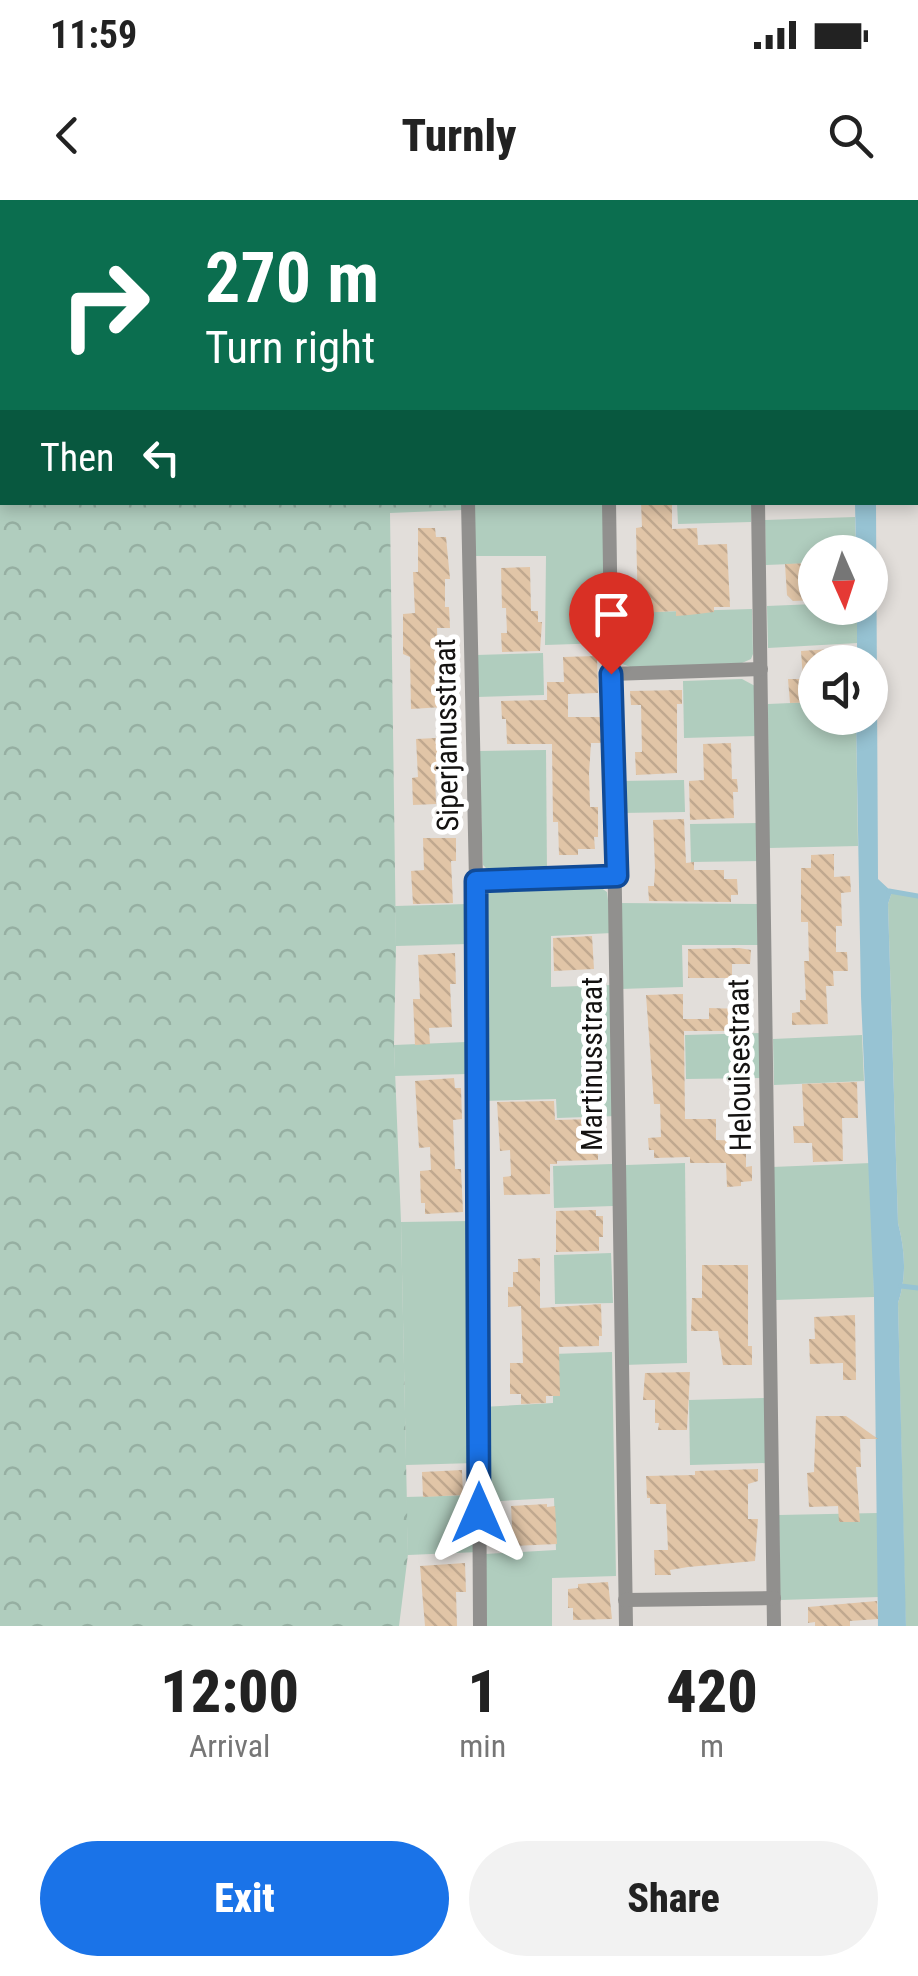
<!DOCTYPE html>
<style>
:root{--surface:#fff;--page:#f2f2f2;--text:#222;--muted:#767676;--accent:#1a73e8}
body{margin:0;font-family:"Roboto Condensed",sans-serif;background:var(--page);color:var(--text);height:100vh;display:flex;flex-direction:column;font-size:38px;white-space:nowrap}
*{box-sizing:border-box;margin:0}
p{font-size:32px;color:var(--muted)}
.icon{flex:none;width:55px;height:55px;fill:none;stroke:currentColor;stroke-width:2;stroke-linecap:round;stroke-linejoin:round}
.map{position:relative;height:1426px;overflow:hidden}
.panel{display:flex;flex-direction:column;background:var(--surface);flex:1}
.panel>*{flex:none}
.hud{position:absolute;left:0px;top:0px;width:920px;height:305px;box-shadow:0 5px 15px #0003;background:#0b6e4f;color:#fff;overflow:hidden}
.needle{width:65px;rotate:177deg}
.tools{position:absolute;left:798px;top:335px;display:grid;gap:20px}
.tools a{display:grid;place-items:center;width:90px;height:90px;border-radius:50%;background:var(--surface);box-shadow:0 5px 15px #0003;font-size:50px}
.pin{position:absolute;display:grid;place-items:center;width:85px;height:85px;color:#fff;margin:-102px -42px;border-radius:50% 50% 50% 0;rotate:-45deg;box-shadow:0 0 10px #0007}
.pin .icon{rotate:45deg}
.me{position:absolute;width:110px;margin:-55px;rotate:0deg;stroke-linejoin:round;filter:drop-shadow(0 0 8px #0008)}
.turn{display:flex;align-items:center;gap:35px;height:210px;padding:0 40px;font-size:45px}
.turn .icon{width:130px;height:130px;stroke-width:2.5}
.turn b{display:block;font-size:70px;line-height:85px}
.then{display:flex;align-items:center;height:95px;padding:0 40px;background:#0003;gap:20px;font-size:38px}
.eta{display:flex;justify-content:space-evenly;align-items:center;height:170px;text-align:center}
.eta b{font-size:60px;font-weight:800;line-height:70px}
.primary-button{display:flex;gap:20px;margin-top:auto;padding:20px 40px}
.primary-button a{flex:1;height:115px;border-radius:60px;background:var(--accent);color:#fff;font-size:40px;font-weight:800;line-height:115px;text-align:center}
.primary-button a+a{background:var(--page);color:var(--text)}
.status{display:flex;justify-content:space-between;align-items:center;height:70px;padding:0 50px;background:var(--surface);direction:ltr}
.status svg{height:28px;fill:currentColor}
header{display:flex;justify-content:space-between;align-items:center;height:130px;padding:0 40px;background:var(--surface);font-size:45px;font-weight:800}
.map>svg:first-child{display:block}
.green{fill:#b0cdbe}
.forest{fill:url(#forest-crowns)}
.water{fill:#97c3d3}
.lines{fill:none;stroke-linecap:round;stroke-linejoin:round}
.stream{stroke:#97c3d3;stroke-width:5}
.building{fill:url(#building-back-hatch)}
.minor{stroke:#91908e;stroke-width:14}
.route-casing{stroke:#114b97;stroke-width:25}
.route{stroke:#1a73e8;stroke-width:18}
.labels{text-anchor:middle;dominant-baseline:central;stroke-width:10;stroke-linejoin:round;paint-order:stroke}
.street-label{font-size:30px;fill:#141211;stroke:#fff}
</style>
<div class="status"><b>11:59</b><svg viewBox="0 0 49 12"><path d="M0 12V9h3v3zM5 12V6h3v6zM10 12V3h3v9zM15 12V0h3v12zM26 1h20v11H26zM47 4h2v5h-2z"/></svg></div>
<header><svg class="icon" aria-label="back" viewBox="0 0 24 24"><path d="M15 5l-7 7 7 7"/></svg>Turnly<svg class="icon" aria-label="search" viewBox="0 0 24 24"><circle cx="10" cy="10" r="6"/><path d="M15 15l6 6"/></svg></header>
<div class="map">
<svg width="918" height="1426" viewBox="0 0 918 1426">
<defs>
<pattern id="forest-crowns" width="20" height="18" patternUnits="userSpaceOnUse" patternTransform="scale(2.5)"><rect width="20" height="18" fill="#b0cdbe"/><path d="M2 6a3 3 0 1 1 6 0M12 15a3 3 0 1 1 6 0" fill="none" stroke="#96afa2"/></pattern>
<pattern id="building-back-hatch" width="6" height="6" patternUnits="userSpaceOnUse" patternTransform="scale(2.5)"><rect width="6" height="6" fill="#e1c5a7"/><path d="M-1 5l2 2M0 0l6 6M5-1l2 2" fill="none" stroke="#c0a88f"/></pattern>
</defs>
<rect width="100%" height="100%" fill="#e2deda"/>
<g class="green">
<polygon points="475,303 605,303 606,443 545,445 546,356 475,356"/>
<polygon points="677,303 751,303 751,322 678,324"/>
<polygon points="855,317 856,352 815,352 815,363 766,365 765,320"/>
<polygon points="815,404 815,408 857,408 858,443 768,448 767,406"/>
<polygon points="752,409 753,454 751,459 742,463 633,468 617,462 617,413"/>
<polygon points="543,453 544,495 477,497 476,455"/>
<polygon points="742,479 755,486 757,536 684,538 683,481"/>
<polygon points="815,502 815,518 856,518 858,646 769,648 768,504"/>
<polygon points="546,550 547,674 493,675 483,665 479,551"/>
<polygon points="684,580 685,612 621,613 620,581"/>
<polygon points="761,623 762,661 691,662 690,624"/>
<polygon points="594,683 607,692 612,733 551,736 551,787 612,785 617,916 557,918 556,899 482,901 483,694 488,687"/>
<path d="M892,692l26,4v730h-12l-1,-20 -7,-303c9,-26 7,-53 0,-80l-10,-319z"/>
<polygon points="617,703 758,704 760,745 682,745 683,787 620,789"/>
<polygon points="467,704 468,744 396,746 395,706"/>
<polygon points="761,833 762,878 686,879 685,835"/>
<polygon points="862,835 864,881 774,885 773,839"/>
<polygon points="466,842 467,874 395,876 394,845"/>
<polygon points="685,963 687,1163 623,1165 622,1054 626,965"/>
<polygon points="871,963 874,1097 776,1100 772,967"/>
<polygon points="612,964 613,1006 554,1008 553,966"/>
<polygon points="470,1021 475,1263 406,1265 401,1022"/>
<polygon points="611,1053 613,1103 555,1104 554,1055"/>
<polygon points="612,1152 616,1376 552,1378 552,1426 486,1426 485,1354 556,1350 554,1298 483,1302 482,1207 553,1203 553,1154"/>
<polygon points="766,1198 767,1263 690,1265 689,1200"/>
<polygon points="476,1295 478,1352 408,1355 406,1297"/>
<polygon points="878,1313 879,1397 780,1400 779,1315"/>
</g>
<polygon class="forest" points="0,0 391,0 2,2 2,302 463,303 463,310 390,313 396,746 394,845 401,1022 408,1354 399,1426 0,1426"/>
<path class="water" d="M855,303h21l2,376 14,13 -4,12 10,319c7,27 9,54 0,80l8,323h-28l-4,-329 -13,-300 -5,-279h14v-56h-13v-54h13v-56h-14z"/>
<g class="lines">
<g class="stream">
<polyline points="889,691 918,696"/>
<polyline points="901,1086 918,1088"/>
</g>
</g>
<g class="building">
<polygon points="641,302 672,302 672,329 697,328 698,345 727,344 730,407 714,407 714,412 689,415 676,416 676,411 638,413 636,328 642,327"/>
<polygon points="418,328 435,328 436,337 446,337 450,379 445,379 445,407 449,407 450,428 437,428 438,462 443,462 453,475 454,496 443,496 443,507 411,509 410,457 403,454 403,414 415,413 413,372 418,372"/>
<polygon points="815,363 815,400 793,401 787,395 785,364"/>
<polygon points="530,367 531,411 538,411 538,422 542,422 540,451 502,452 501,433 507,433 506,408 502,408 501,368"/>
<polygon points="831,449 831,462 815,462 815,502 790,503 788,479 803,479 801,451"/>
<polygon points="597,456 598,493 568,494 568,517 601,517 601,543 591,543 589,574 590,607 598,607 598,637 594,637 595,649 578,649 578,655 559,655 558,622 553,622 552,544 507,544 506,519 502,519 501,501 547,500 547,482 564,482 563,457"/>
<polygon points="682,490 682,504 677,504 677,573 636,575 635,552 642,552 641,505 631,505 630,491"/>
<polygon points="455,537 457,570 435,571 436,604 413,605 412,578 418,577 416,539"/>
<polygon points="731,543 732,579 737,579 738,592 733,592 734,618 690,620 689,581 704,580 703,544"/>
<polygon points="684,619 686,663 694,662 694,670 724,670 724,679 737,679 738,695 731,695 731,702 649,701 648,686 654,686 655,668 653,620"/>
<polygon points="423,638 456,638 456,661 451,661 453,703 413,704 411,671 424,670"/>
<polygon points="834,654 834,677 850,676 851,692 841,693 842,726 836,726 836,752 847,752 848,771 833,771 834,786 826,786 828,824 792,825 792,813 800,812 800,800 806,800 804,761 809,761 808,722 801,722 801,668 811,668 811,655"/>
<polygon points="592,736 594,769 554,771 553,738"/>
<polygon points="739,748 751,750 750,764 732,764 732,778 688,778 688,749"/>
<polygon points="455,753 456,784 450,784 452,827 429,828 430,844 415,845 413,799 420,799 418,755"/>
<polygon points="683,794 683,819 709,819 709,808 745,809 745,822 740,822 740,831 684,831 685,919 716,919 716,940 746,941 746,967 752,966 752,981 741,982 741,986 727,987 726,963 690,963 690,957 654,958 654,950 649,950 648,938 661,937 660,904 654,904 646,795"/>
<polygon points="454,878 455,888 461,888 462,919 453,920 455,969 461,969 463,1012 425,1014 425,1003 421,1003 420,971 431,970 430,947 419,948 415,881"/>
<polygon points="857,882 858,918 842,918 843,961 813,962 812,943 794,943 793,926 804,926 802,884"/>
<polygon points="554,901 555,920 594,919 598,923 598,960 557,961 557,964 550,964 550,994 504,995 503,977 511,976 510,950 500,951 497,902"/>
<polygon points="596,1010 596,1016 603,1016 603,1037 599,1037 599,1051 556,1052 556,1011"/>
<polygon points="540,1058 540,1108 601,1104 602,1136 599,1136 599,1146 559,1147 560,1196 546,1196 546,1203 521,1204 521,1194 510,1194 510,1163 523,1163 521,1106 508,1107 508,1087 513,1087 513,1072 518,1072 518,1059"/>
<polygon points="702,1065 748,1065 748,1146 752,1146 752,1165 723,1165 718,1131 691,1131 692,1098 702,1098"/>
<polygon points="855,1115 856,1180 843,1180 843,1163 810,1164 809,1139 815,1139 814,1117"/>
<polygon points="690,1172 687,1230 658,1230 659,1223 655,1223 655,1200 643,1200 645,1173"/>
<polygon points="816,1216 846,1216 878,1239 860,1239 861,1267 856,1267 860,1322 839,1322 838,1306 809,1307 807,1273 814,1272"/>
<polygon points="758,1269 758,1281 748,1284 748,1319 758,1319 755,1361 688,1367 670,1370 671,1375 655,1375 654,1350 668,1350 666,1304 650,1304 650,1298 647,1298 646,1276 695,1275 695,1271"/>
<polygon points="462,1270 463,1295 423,1297 422,1272"/>
<polygon points="547,1304 547,1307 555,1306 557,1344 513,1346 511,1306"/>
<polygon points="465,1363 466,1392 456,1392 457,1426 425,1426 420,1366"/>
<polygon points="608,1382 612,1419 573,1420 573,1408 568,1408 568,1389 578,1388 578,1384"/>
<polygon points="877,1401 878,1419 850,1421 850,1426 815,1426 815,1422 808,1423 808,1407"/>
</g>
<g class="lines">
<g class="minor">
<polyline points="465,0 465,2"/>
<polyline points="606,0 606,2"/>
<polyline points="751,0 751,2"/>
<polyline points="468,302 476,681 480,1426"/>
<polyline points="609,302 626,1426"/>
<polyline points="758,302 774,1426"/>
<polyline points="611,474 761,469"/>
<polyline points="476,681 617,676"/>
<polyline points="625,1400 774,1398"/>
</g>
</g>
<g class="lines">
<g class="route-casing">
<polyline id="route" points="479,1313 476,681 617,676 611,474"/>
</g>
<use href="#route" class="route"/>
</g>
<g class="labels">
<g class="street-label">
<text transform="translate(446 535) rotate(-91)">Siperjanusstraat</text>
<text transform="translate(591 864) rotate(-90)">Martinusstraat</text>
<text transform="translate(739 865) rotate(-91)">Helouisestraat</text>
</g>
</g>
</svg>
<div class="tools">
<a><svg class="needle" viewBox="-14 -14 28 28"><path d="M0-13l5 13h-10z" fill="#e53935"/><path d="M0 13l5-13h-10z" fill="#767676"/></svg></a>
<a><svg class="icon" aria-label="sound" viewBox="0 0 24 24"><path d="M4 9h4l5-4v14l-5-4H4zM17 9q2 3 0 6"/></svg></a>
</div>
<div class="pin" style="left:611px;top:474px;background:#d93025"><svg class="icon" aria-label="arrive" viewBox="0 0 24 24"><path d="M6 21V4h12l-3 4 3 4H6"/></svg></div>
<svg class="me" style="left:479px;top:1313px" viewBox="-20 -20 40 40"><path d="M0-17L14 15 0 8-14 15z" fill="#1a73e8" stroke="#fff" stroke-width="4"/></svg>
<div class="hud">
<div class="turn"><svg class="icon" aria-label="right" viewBox="0 0 24 24"><path d="M7 20v-9h11M14 6l5 5-5 5"/></svg><div><b>270 m</b>Turn right</div></div>
<div class="then">Then<svg class="icon" aria-label="left" viewBox="0 0 24 24"><path d="M17 20v-9H6M10 6l-5 5 5 5"/></svg></div>
</div>
</div>
<section class="panel">
<div class="eta">
<div><b>12:00</b><p>Arrival</p></div>
<div><b>1</b><p>min</p></div>
<div><b>420</b><p>m</p></div>
</div>
<div class="primary-button"><a>Exit</a><a>Share</a></div>
</section>
